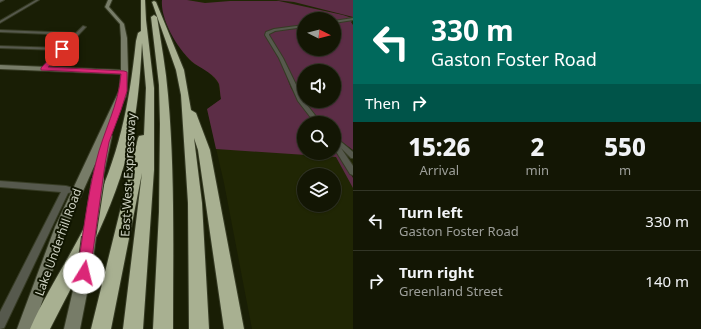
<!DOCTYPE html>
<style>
:root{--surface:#131604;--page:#1c1f0e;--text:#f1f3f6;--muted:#9d9f9a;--line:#323526}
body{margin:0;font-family:"Noto Sans",sans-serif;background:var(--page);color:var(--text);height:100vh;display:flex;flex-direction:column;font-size:15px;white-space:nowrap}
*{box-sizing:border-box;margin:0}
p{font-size:13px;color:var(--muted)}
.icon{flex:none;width:22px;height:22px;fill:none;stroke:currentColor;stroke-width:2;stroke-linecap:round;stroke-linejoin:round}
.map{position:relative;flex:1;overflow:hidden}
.sheet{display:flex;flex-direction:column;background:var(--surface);width:348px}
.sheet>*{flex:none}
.hud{background:#00695c;color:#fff;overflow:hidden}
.needle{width:26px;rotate:96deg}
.controls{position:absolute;left:297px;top:12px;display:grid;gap:8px}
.controls a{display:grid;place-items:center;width:44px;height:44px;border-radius:50%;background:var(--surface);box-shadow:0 1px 3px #0004,0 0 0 1px var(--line);font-size:20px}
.pin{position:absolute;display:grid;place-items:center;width:34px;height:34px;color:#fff;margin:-17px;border-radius:8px;box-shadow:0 2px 6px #0006}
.me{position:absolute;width:44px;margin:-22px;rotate:9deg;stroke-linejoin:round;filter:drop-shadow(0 0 3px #0008)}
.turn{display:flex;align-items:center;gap:14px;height:84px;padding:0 12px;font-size:18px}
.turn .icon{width:52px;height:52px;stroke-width:2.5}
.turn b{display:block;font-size:28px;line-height:34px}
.then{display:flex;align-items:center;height:38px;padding:0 12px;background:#0003;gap:8px;font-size:15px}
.eta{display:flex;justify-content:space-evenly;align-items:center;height:68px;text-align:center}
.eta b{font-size:24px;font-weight:800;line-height:28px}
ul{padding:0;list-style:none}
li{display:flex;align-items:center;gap:12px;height:60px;padding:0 12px;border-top:1px solid var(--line)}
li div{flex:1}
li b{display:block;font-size:15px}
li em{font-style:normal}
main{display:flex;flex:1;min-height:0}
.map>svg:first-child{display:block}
.built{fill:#202604;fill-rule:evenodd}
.green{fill:#5c2d46}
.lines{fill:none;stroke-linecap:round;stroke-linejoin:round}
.street-casing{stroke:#363b24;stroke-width:2}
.secondary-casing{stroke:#363b24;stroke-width:2}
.highway-casing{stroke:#363b24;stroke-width:2}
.street{fill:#56594d;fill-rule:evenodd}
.secondary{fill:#777c68;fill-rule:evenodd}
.highway{fill:#a8b091;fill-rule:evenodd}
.secondary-bridge-far1-casing{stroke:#363b24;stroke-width:14;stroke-linecap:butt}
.secondary-bridge-casing{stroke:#363b24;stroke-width:16;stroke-linecap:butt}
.secondary-bridge-far1{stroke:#777c68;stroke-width:12}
.secondary-bridge{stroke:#777c68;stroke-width:14}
.route{fill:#db2777;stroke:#8e194d}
.labels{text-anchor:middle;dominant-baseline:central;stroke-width:4;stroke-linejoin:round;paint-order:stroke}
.street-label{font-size:12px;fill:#cfd3c4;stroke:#101500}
</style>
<main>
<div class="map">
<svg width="353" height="329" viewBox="0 0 353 329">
<rect width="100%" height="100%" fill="#191e05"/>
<path class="built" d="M163,0h190v329h-101l-28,-146 -17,-74 14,-10 -3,-16 -12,-13 -12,-6 -8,-7 -5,-13 -15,-22 -3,-15zM304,19h30v30h-30zM304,71h30v30h-30zM304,123h30v30h-30zM304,175h30v30h-30z"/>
<g class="green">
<path d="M162,0h25l18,3 25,-2h49l64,14 9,3 -18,3v-2h-30v6c-10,2 -33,2 -39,9l14,23 12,31 8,13 17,22h-12v30h30v-7l19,32v10l-17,-31 -120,-8 -9,-40 14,-10c-1,-4 -1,-11 -2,-15 -4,-9 -16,-15 -24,-20 -16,-12 -35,-44 -33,-64z"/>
<polygon points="276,0 353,0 353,17 294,2"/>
<polygon points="353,20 351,22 353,25 353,150 334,136 334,123 322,123 304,101 334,101 334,71 304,71 304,101 297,90 282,56 269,36 269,34 277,30 304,27 304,49 334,49 334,23"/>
</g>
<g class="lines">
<g class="street-casing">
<g id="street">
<polygon points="0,0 4,0 0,2"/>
<polygon points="36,0 39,0 0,23 0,21"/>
<polygon points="353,18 353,20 334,23 334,21"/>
<polygon points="304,25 304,27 275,31 269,34 269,35 283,58 304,101 321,123 315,123 298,101 279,58 265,35 266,32 274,29"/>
<polygon points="83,26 86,27 45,70 41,69 59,50 0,48 0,46 61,48 74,35 0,32 0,30 76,33"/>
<polygon points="337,139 339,140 353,152 353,158 351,158 341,148 353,166 353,175 350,174 334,148 334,141"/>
<polygon points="0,181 66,186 73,188 74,190 73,192 68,193 4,328 0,329 0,312 61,192 0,187"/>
</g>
</g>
<g class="secondary-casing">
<g id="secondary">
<polygon points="108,0 112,0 109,7 124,24 127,38 128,71 126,96 108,133 112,136 102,182 94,182 93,179 96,162 67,227 33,329 17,329 55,227 119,91 121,74 0,69 0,65 121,70 121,38 120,24 105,7"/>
<polygon points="84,266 89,268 91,273 80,329 64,329 77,273 79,268"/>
</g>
</g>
<g class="highway-casing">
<g id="highway">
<path d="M141,0h4l1,20 8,68v82l-11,159h-20l19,-156 -31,156h-20l47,-191 1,-2 5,-1 2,-47 -4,-45c-2,37 -5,73 -14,108 -16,63 -49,121 -78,178h-20c17,-39 42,-75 60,-113 29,-60 39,-109 46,-175l2,-8 3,-2z"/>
<polygon points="154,1 156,2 184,70 191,110 196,113 210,150 244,329 224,329 198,150 194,138 202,203 209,329 189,329 188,203 181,95 176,70 152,2"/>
<path d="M154,15l3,2c4,26 9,52 11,78 7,78 5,156 5,234h-20l6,-117 1,-88 -1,-39 -8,-68z"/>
</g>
</g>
<use href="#street" class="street"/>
<use href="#secondary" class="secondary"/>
<use href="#highway" class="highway"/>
<g class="secondary-bridge-far1-casing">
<polyline id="secondary-bridge-far1" points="89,238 98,179"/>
</g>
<g class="secondary-bridge-casing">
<polyline id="secondary-bridge" points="84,273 89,237"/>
</g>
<use href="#secondary-bridge-far1" class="secondary-bridge-far1"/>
<use href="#secondary-bridge" class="secondary-bridge"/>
</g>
<path class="route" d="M60,48l5,1 -17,18 76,4 3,1v19l-6,19 -12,32 -4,22 -15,109 -2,5 -4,1 -5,-1 -2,-5c6,-37 10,-75 19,-111 7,-30 23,-57 25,-88l-80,-4v-2z"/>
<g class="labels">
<g class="street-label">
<text transform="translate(128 175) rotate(-87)">East-West Expressway</text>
<text transform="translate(58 242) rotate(-70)">Lake Underhill Road</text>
</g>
</g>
</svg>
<div class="controls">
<a><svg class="needle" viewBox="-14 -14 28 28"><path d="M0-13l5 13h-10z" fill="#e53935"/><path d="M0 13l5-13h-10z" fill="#9d9f9a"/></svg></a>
<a><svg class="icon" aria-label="sound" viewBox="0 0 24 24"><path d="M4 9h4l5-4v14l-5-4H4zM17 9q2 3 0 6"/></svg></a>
<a><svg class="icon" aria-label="search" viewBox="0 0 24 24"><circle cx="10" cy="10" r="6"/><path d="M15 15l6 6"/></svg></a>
<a><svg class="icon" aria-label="layers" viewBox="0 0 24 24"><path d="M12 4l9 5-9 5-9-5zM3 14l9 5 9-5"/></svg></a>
</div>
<div class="pin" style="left:62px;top:49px;background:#d93025"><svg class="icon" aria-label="arrive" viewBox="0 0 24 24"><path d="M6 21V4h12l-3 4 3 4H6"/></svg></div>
<svg class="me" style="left:84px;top:273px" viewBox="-20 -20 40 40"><circle r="19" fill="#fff"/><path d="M0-13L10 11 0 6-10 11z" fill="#db2777"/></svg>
</div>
<section class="sheet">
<div class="hud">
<div class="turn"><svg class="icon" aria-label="left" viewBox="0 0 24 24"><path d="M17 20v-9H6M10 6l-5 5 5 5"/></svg><div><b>330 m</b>Gaston Foster Road</div></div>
<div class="then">Then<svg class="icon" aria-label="right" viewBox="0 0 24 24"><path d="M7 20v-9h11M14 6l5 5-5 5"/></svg></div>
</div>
<div class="eta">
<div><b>15:26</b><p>Arrival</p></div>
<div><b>2</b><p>min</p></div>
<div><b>550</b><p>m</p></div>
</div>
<ul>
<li><svg class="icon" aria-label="left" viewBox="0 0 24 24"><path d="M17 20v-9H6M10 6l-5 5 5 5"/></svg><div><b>Turn left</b><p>Gaston Foster Road</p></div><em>330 m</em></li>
<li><svg class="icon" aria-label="right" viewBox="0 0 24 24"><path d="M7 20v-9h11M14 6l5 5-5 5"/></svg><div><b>Turn right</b><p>Greenland Street</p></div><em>140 m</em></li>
</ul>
</section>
</main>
